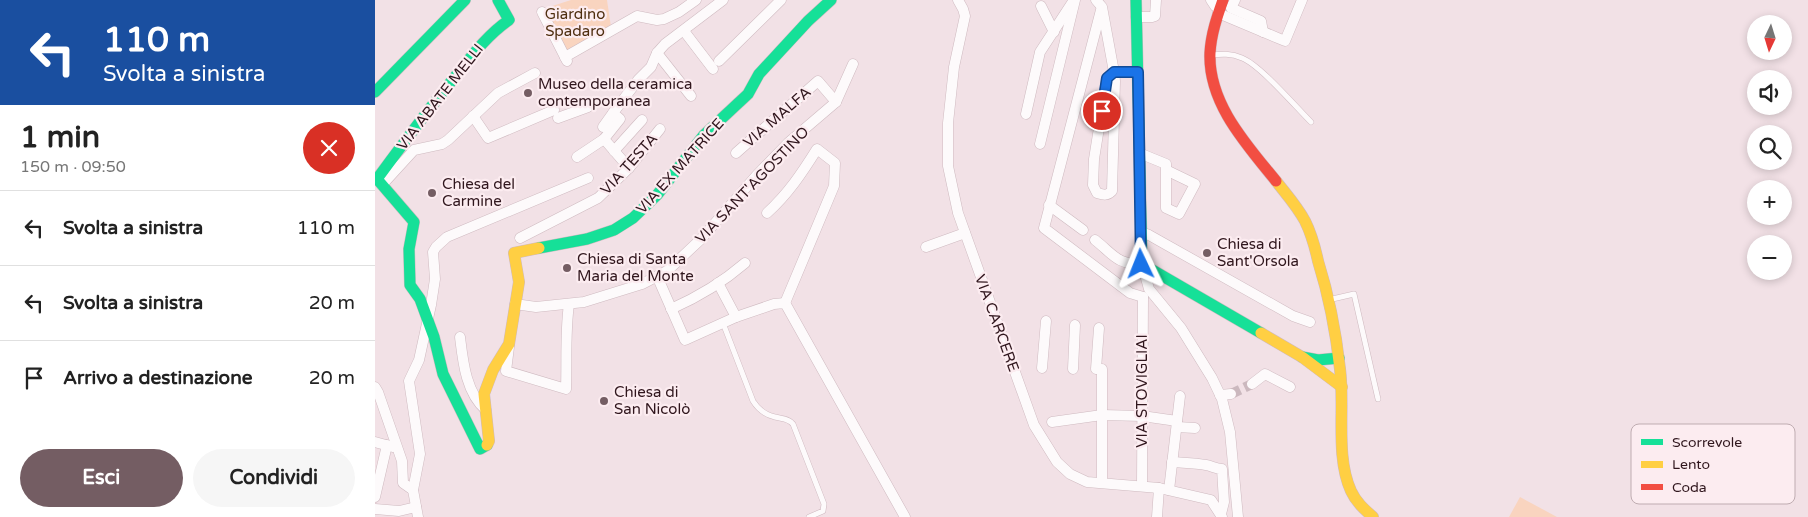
<!DOCTYPE html>
<html lang="it">
<meta charset="utf-8">
<style>
:root{--surface:#fff;--page:#f6f6f6;--text:#222;--muted:#767676;--line:#e0e0e0;--accent:#745d63}
body{margin:0;font-family:"Varela Round",sans-serif;background:var(--page);color:var(--text);height:100vh;display:flex;flex-direction:column;font-size:19px;white-space:nowrap}
*{box-sizing:border-box;margin:0}
p{font-size:16px;color:var(--muted)}
.icon{flex:none;width:28px;height:28px;fill:none;stroke:currentColor;stroke-width:2;stroke-linecap:round;stroke-linejoin:round}
.map{position:relative;flex:1;overflow:hidden}
.panel{display:flex;flex-direction:column;background:var(--surface);width:375px}
.panel>*{flex:none}
.top-card{background:#1a4fa0;color:#fff;overflow:hidden}
.needle{width:32px;rotate:184deg}
.fabs{position:absolute;left:1372px;top:15px;display:grid;gap:10px}
.fabs a{display:grid;place-items:center;width:45px;height:45px;border-radius:50%;background:var(--surface);box-shadow:0 2px 8px #0003;font-size:25px}
.pin{position:absolute;display:grid;place-items:center;width:42px;height:42px;color:#fff;margin:-21px;border:2px solid #fff;border-radius:50%;box-shadow:0 1px 5px #0007}
.me{position:absolute;width:55px;margin:-28px;rotate:358deg;stroke-linejoin:round;filter:drop-shadow(0 0 4px #0008)}
.turn{display:flex;align-items:center;gap:18px;height:105px;padding:0 20px;font-size:22px}
.turn .icon{width:65px;height:65px;stroke-width:2.5}
.turn b{display:block;font-size:35px;line-height:42px}
.round{display:grid;place-items:center;flex:none;width:52px;height:52px;border-radius:26px;background:var(--page)}
.overview{display:flex;align-items:center;justify-content:space-between;height:85px;padding:0 20px}
h1{font-size:30px;font-weight:800;line-height:38px}
.cta{display:flex;gap:10px;margin-top:auto;padding:10px 20px}
.cta a{flex:1;height:58px;border-radius:30px;background:var(--accent);color:#fff;font-size:20px;font-weight:800;line-height:58px;text-align:center}
.cta a+a{background:var(--page);color:var(--text)}
ul{padding:0;list-style:none}
li{display:flex;align-items:center;gap:15px;height:75px;padding:0 20px;border-top:1px solid var(--line)}
li div{flex:1}
li b{display:block;font-size:19px}
li em{font-style:normal}
main{display:flex;flex:1;min-height:0}
.map>svg:first-child{display:block}
.green{fill:#f9d4bf}
.lines{fill:none;stroke-linecap:round;stroke-linejoin:round}
.street-tunnel{stroke:#cbb8be;stroke-width:10;stroke-dasharray:10 5;stroke-linecap:butt}
.lane-casing{stroke:#cfbac0;stroke-width:6}
.street-casing{stroke:#cfbac0;stroke-width:11}
.fast-casing{stroke:#cfbac0;stroke-width:12}
.slow-casing{stroke:#cfbac0;stroke-width:12}
.jam-casing{stroke:#cfbac0;stroke-width:12}
.lane{stroke:#fdfafb;stroke-width:5}
.street{stroke:#fdfafb;stroke-width:10}
.fast{stroke:#16e098;stroke-width:11}
.slow{stroke:#ffcf43;stroke-width:11}
.jam{stroke:#f24e42;stroke-width:11}
.route-casing{stroke:#114b97;stroke-width:12}
.route{stroke:#1a73e8;stroke-width:9}
.poi-dot{fill:#745d63;stroke:#fcecf0;stroke-width:2}
.labels{text-anchor:middle;dominant-baseline:central;stroke-width:4.5;stroke-linejoin:round;paint-order:stroke}
.park-label{font-size:15px;fill:#4e2e0f;stroke:#fcecf0}
.poi-label{font-size:15px;fill:#30161d;stroke:#fcecf0;text-anchor:start}
.street-label{font-size:15px;fill:#30161d;stroke:#fcecf0}
.key{fill:#fcecf0;stroke:#bfacb1;stroke-width:1}
.key-label{font-size:14px;fill:#30161d}
</style>
<main>
<section class="panel">
<div class="top-card">
<div class="turn"><svg class="icon" aria-label="left" viewBox="0 0 24 24"><path d="M17 20v-9H6M10 6l-5 5 5 5"/></svg><div><b>110 m</b>Svolta a sinistra</div></div>
</div>
<div class="overview"><div><h1>1 min</h1><p>150 m · 09:50</p></div><a class="round" style="background:#d93025;color:#fff"><svg class="icon" aria-label="close" viewBox="0 0 24 24"><path d="M6 6l12 12M18 6L6 18"/></svg></a></div>
<ul>
<li><svg class="icon" aria-label="left" viewBox="0 0 24 24"><path d="M17 20v-9H6M10 6l-5 5 5 5"/></svg><div><b>Svolta a sinistra</b></div><em>110 m</em></li>
<li><svg class="icon" aria-label="left" viewBox="0 0 24 24"><path d="M17 20v-9H6M10 6l-5 5 5 5"/></svg><div><b>Svolta a sinistra</b></div><em>20 m</em></li>
<li><svg class="icon" aria-label="arrive" viewBox="0 0 24 24"><path d="M6 21V4h12l-3 4 3 4H6"/></svg><div><b>Arrivo a destinazione</b></div><em>20 m</em></li>
</ul>
<div class="cta"><a>Esci</a><a>Condividi</a></div>
</section>
<div class="map">
<svg width="1433" height="517" viewBox="0 0 1433 517">
<rect width="100%" height="100%" fill="#f2e1e6"/>
<g class="green">
<polygon points="196,0 232,0 236,27 191,52 168,9"/>
<polygon points="1145,497 1182,517 1134,517"/>
</g>
<g class="lines">
<polyline class="street-tunnel" points="856,394 877,384"/>
<g class="lane-casing">
<g id="lane">
<path d="M835,55c11,-1 21,-2 32,3 18,7 53,48 69,64"/>
<polyline points="953,300 979,294 1003,399"/>
<path d="M348,323l30,78c5,8 13,14 22,16 7,2 13,1 18,7l31,80 -1,7 -14,6"/>
</g>
</g>
<g class="street-casing">
<g id="street">
<polyline points="583,0 588,9 590,16 579,67 573,123 573,166 583,213 659,425 682,462 695,474 712,482 784,488 836,500 847,517"/>
<path d="M721,0l6,7 12,65 1,9 -3,110c-5,5 -8,4 -15,2l-4,-8 1,-26 13,-81 7,-6h24"/>
<polyline points="836,0 840,6 844,9"/>
<polyline points="860,0 856,8 886,21 888,32"/>
<polyline points="666,6 679,32"/>
<polyline points="726,10 669,228 755,293 768,297"/>
<polyline points="167,12 192,61"/>
<polyline points="843,13 910,41 927,0"/>
<polyline points="761,17 777,17 780,16 781,0"/>
<polyline points="309,31 338,69"/>
<polyline points="282,53 316,96"/>
<polyline points="190,57 262,16 282,20 289,19 304,12 321,0"/>
<polyline points="344,61 406,0"/>
<polyline points="651,114 665,52 697,3"/>
<polyline points="98,116 113,138 179,110"/>
<polyline points="183,118 213,107"/>
<polyline points="228,127 238,113"/>
<polyline points="229,139 254,168"/>
<polyline points="665,144 700,0"/>
<polyline points="239,151 267,120"/>
<polyline points="361,153 443,81 461,102"/>
<polyline points="764,153 791,164 791,208 804,214 820,184 791,170"/>
<polyline points="202,157 229,139 245,119 238,113 263,80 276,67 282,53 290,44 348,0"/>
<polyline points="7,185 39,150 67,144 73,140 123,93 160,73"/>
<polyline points="674,205 708,230"/>
<path d="M392,213c21,-19 35,-40 50,-64l18,14 -1,23 -49,117"/>
<polyline points="766,232 774,235 918,316 935,322"/>
<polyline points="145,238 223,198 254,168 285,129"/>
<path d="M720,240c18,14 22,25 47,24l7,25 32,39 31,50 10,21 8,33 8,85"/>
<polyline points="551,247 590,233"/>
<polyline points="282,276 310,340 361,317"/>
<polyline points="343,283 361,317 399,304 410,303 530,517"/>
<polyline points="140,304 161,307 209,302 267,284 292,271 326,239 381,176 413,143 461,102 478,64"/>
<path d="M296,309c27,-12 52,-27 74,-46"/>
<polyline points="724,328 721,369 727,369 727,482"/>
<path d="M85,337c3,25 6,56 26,73"/>
<path d="M134,347l-3,24 60,18c1,-29 -1,-56 3,-85"/>
<polyline points="667,368 671,321"/>
<polyline points="698,369 700,325"/>
<polyline points="877,384 890,374 915,387"/>
<polyline points="0,387 3,392 27,461 28,483 38,490"/>
<polyline points="845,395 856,394"/>
<polyline points="677,422 727,415 767,416 802,421"/>
<polyline points="802,427 820,428"/>
<polyline points="0,442 18,447"/>
<path d="M797,462c12,1 23,1 34,3 6,1 10,4 16,4l2,33 -3,12"/>
<polyline points="767,486 768,297"/>
<polyline points="794,490 805,396"/>
<polyline points="0,497 12,445"/>
<polyline points="0,509 24,511 41,507"/>
<polyline points="43,517 38,490 45,454 34,381 44,360 56,305 60,279 58,252 61,247 72,237 213,178"/>
<polyline points="782,517 784,488"/>
</g>
</g>
<g class="fast-casing">
<g id="fast">
<polyline points="761,0 767,264 886,333"/>
<polyline points="0,92 90,0"/>
<polyline points="164,248 212,239 239,230 258,218 282,195 329,135 373,94 384,74 433,21 456,0"/>
<polyline points="927,357 943,360 964,358"/>
<path d="M112,445l-7,4 -37,-75 -9,-37 -14,-38 -10,-14 -1,-36 5,-27 -37,-43c25,-34 50,-68 77,-101 17,-21 32,-42 55,-58l-11,-20"/>
</g>
</g>
<g class="slow-casing">
<g id="slow">
<path d="M901,181c10,13 21,25 29,40 6,12 10,26 13,40 11,35 18,72 22,108 5,38 -5,87 11,122 5,11 13,18 22,26"/>
<polyline points="886,333 927,357 967,387"/>
<polyline points="112,445 114,441 109,394 118,370 134,344 144,282 139,253 164,248"/>
</g>
</g>
<g class="jam-casing">
<path id="jam" d="M848,0c-6,17 -12,34 -13,53 -2,50 36,91 66,128"/>
</g>
<use href="#lane" class="lane"/>
<use href="#street" class="street"/>
<use href="#fast" class="fast"/>
<use href="#slow" class="slow"/>
<use href="#jam" class="jam"/>
</g>
<g class="lines">
<g class="route-casing">
<polyline id="route" points="727,111 732,78 739,72 763,72 766,264"/>
</g>
<use href="#route" class="route"/>
</g>
<g class="poi-dot">
<circle cx="153" cy="93" r="5"/>
<circle cx="57" cy="193" r="5"/>
<circle cx="832" cy="253" r="5"/>
<circle cx="192" cy="268" r="5"/>
<circle cx="229" cy="401" r="5"/>
</g>
<g class="labels">
<g class="park-label">
<text x="200" y="14">Giardino<tspan x="200" dy="17">Spadaro</tspan></text>
</g>
<g class="poi-label">
<text x="163" y="84">Museo della ceramica<tspan x="163" dy="17">contemporanea</tspan></text>
<text x="67" y="184">Chiesa del<tspan x="67" dy="17">Carmine</tspan></text>
<text x="842" y="244">Chiesa di<tspan x="842" dy="17">Sant'Orsola</tspan></text>
<text x="202" y="259">Chiesa di Santa<tspan x="202" dy="17">Maria del Monte</tspan></text>
<text x="239" y="392">Chiesa di<tspan x="239" dy="17">San Nicolò</tspan></text>
</g>
<g class="street-label">
<text transform="translate(65 97) rotate(-52)">VIA ABATE MELLI</text>
<text transform="translate(402 117) rotate(-41)">VIA MALFA</text>
<text transform="translate(254 164) rotate(-48)">VIA TESTA</text>
<text transform="translate(305 166) rotate(-48)">VIA EX MATRICE</text>
<text transform="translate(377 185) rotate(-46)">VIA SANT'AGOSTINO</text>
<text transform="translate(622 323) rotate(70)">VIA CARCERE</text>
<text transform="translate(767 391) rotate(-90)">VIA STOVIGLIAI</text>
</g>
</g>
<rect x="1256" y="424" width="164" height="80" rx="8" class="key"/>
<rect x="1266" y="439" width="22" height="6" fill="#16e098"/>
<rect x="1266" y="461" width="22" height="7" fill="#ffcf43"/>
<rect x="1266" y="484" width="22" height="6" fill="#f24e42"/>
<g class="key-label">
<text x="1297" y="447">Scorrevole</text>
<text x="1297" y="469">Lento</text>
<text x="1297" y="492">Coda</text>
</g>
</svg>
<div class="fabs">
<a><svg class="needle" viewBox="-14 -14 28 28"><path d="M0-13l5 13h-10z" fill="#e53935"/><path d="M0 13l5-13h-10z" fill="#767676"/></svg></a>
<a><svg class="icon" aria-label="sound" viewBox="0 0 24 24"><path d="M4 9h4l5-4v14l-5-4H4zM17 9q2 3 0 6"/></svg></a>
<a><svg class="icon" aria-label="search" viewBox="0 0 24 24"><circle cx="10" cy="10" r="6"/><path d="M15 15l6 6"/></svg></a>
<a>+</a>
<a>−</a>
</div>
<div class="pin" style="left:727px;top:111px;background:#d93025"><svg class="icon" aria-label="arrive" viewBox="0 0 24 24"><path d="M6 21V4h12l-3 4 3 4H6"/></svg></div>
<svg class="me" style="left:766px;top:264px" viewBox="-20 -20 40 40"><path d="M0-17L14 15 0 8-14 15z" fill="#1a73e8" stroke="#fff" stroke-width="4"/></svg>
</div>
</main>
